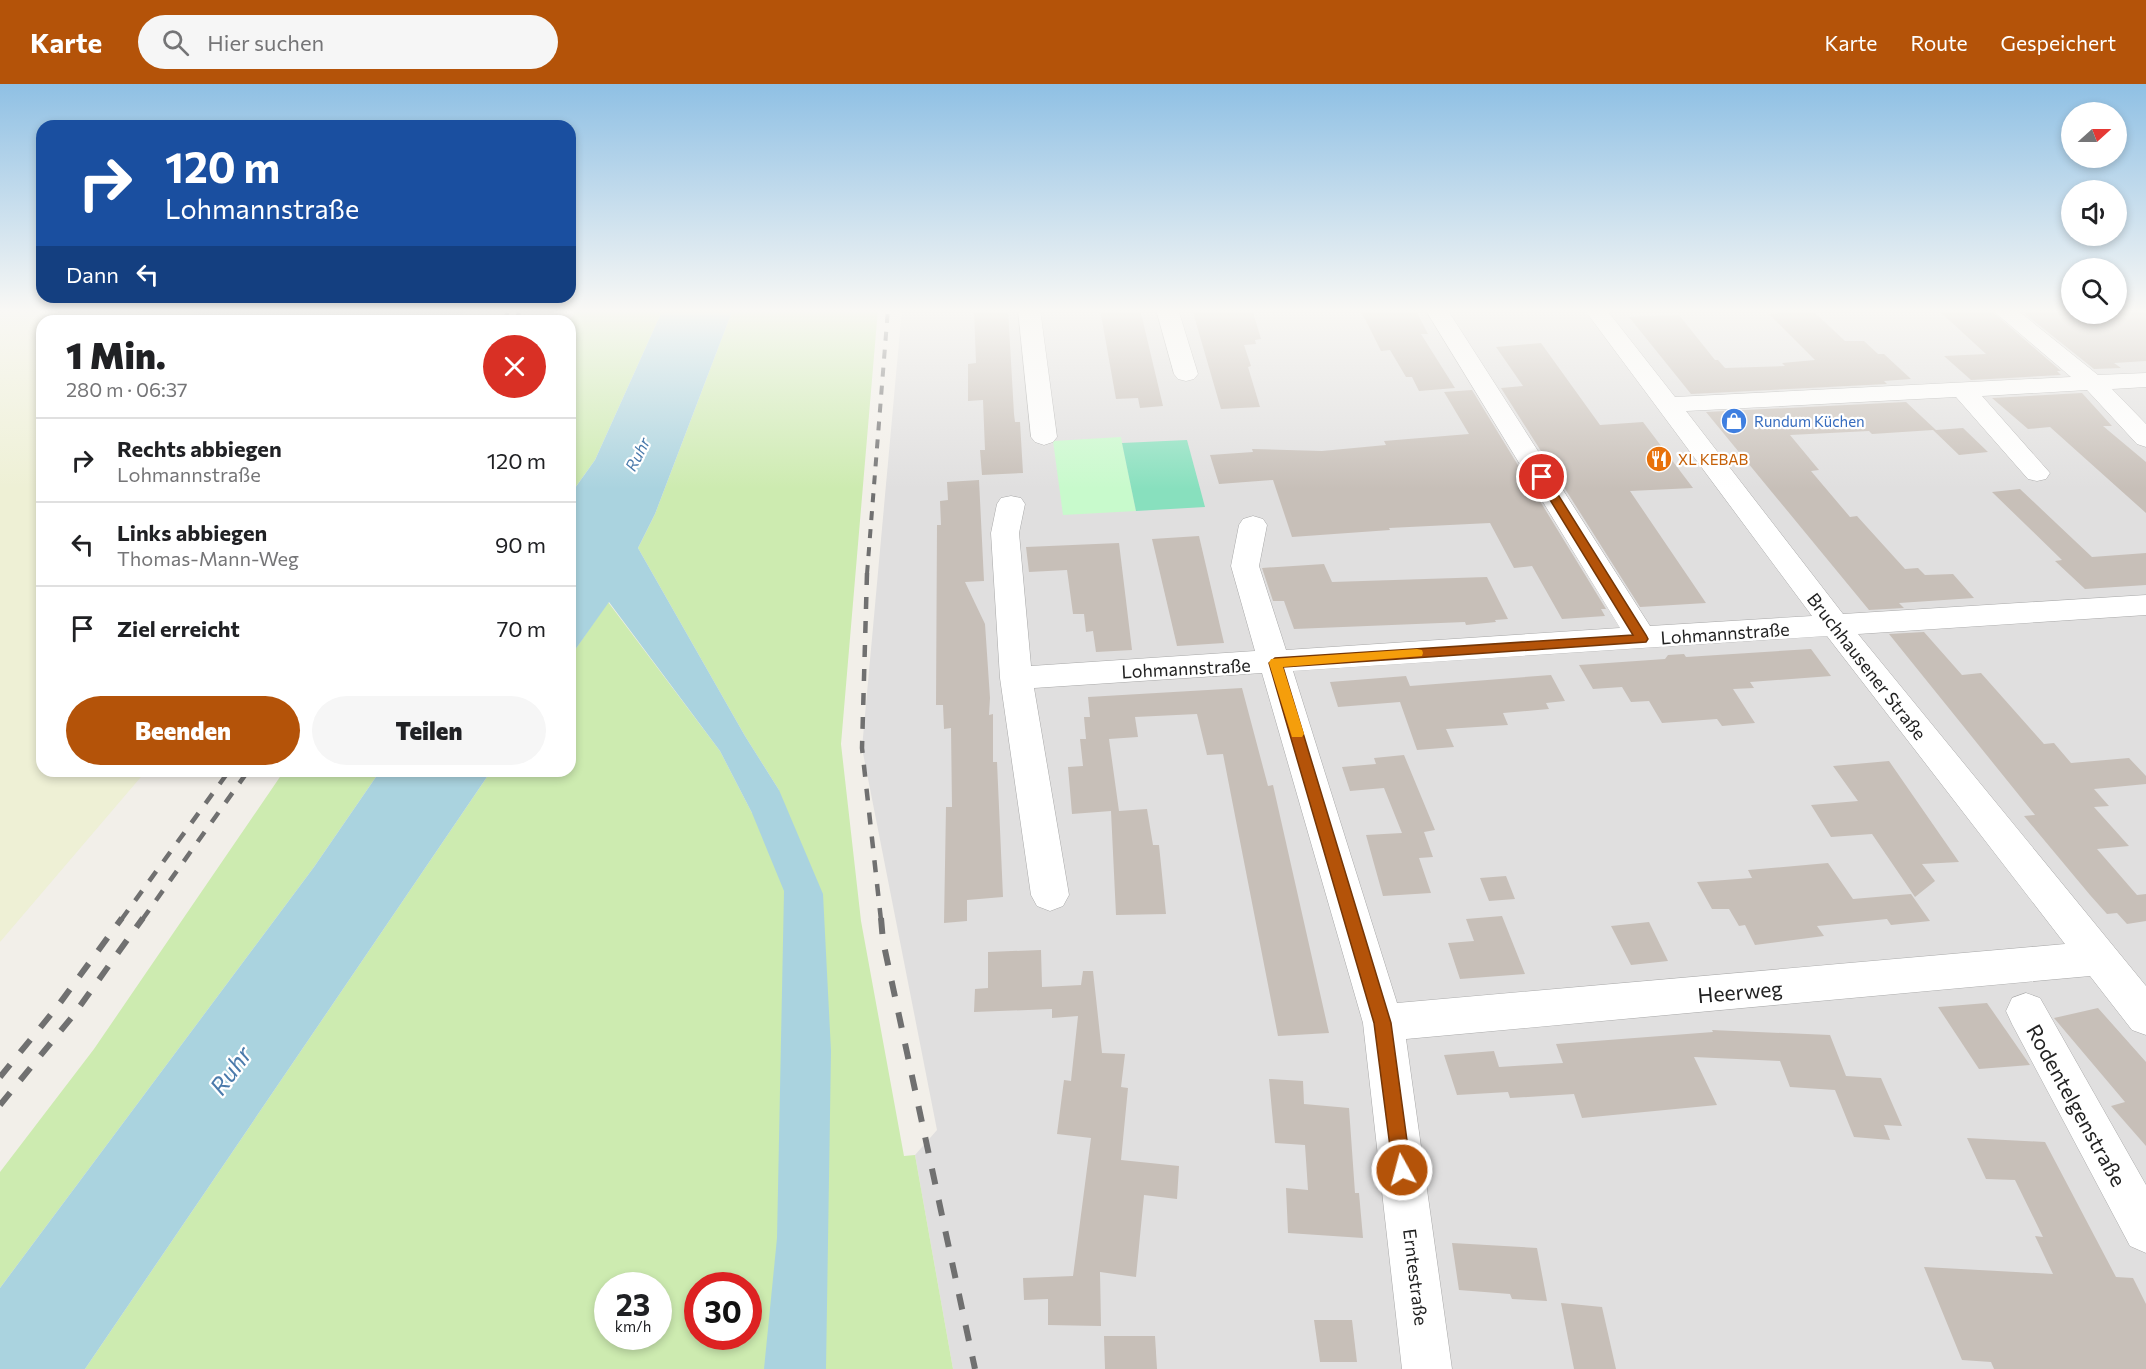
<!DOCTYPE html>
<html lang="de">
<meta charset="utf-8">
<style>
:root{--surface:#fff;--page:#f6f6f6;--text:#202124;--muted:#757577;--line:#e0e0e0;--accent:#b45309}
body{margin:0;font-family:Commissioner,sans-serif;background:var(--page);color:var(--text);height:100vh;display:flex;flex-direction:column;font-size:22px;white-space:nowrap}
*{box-sizing:border-box;margin:0}
p{font-size:20px;color:var(--muted)}
.icon{flex:none;width:33px;height:33px;fill:none;stroke:currentColor;stroke-width:2;stroke-linecap:round;stroke-linejoin:round}
.map{position:relative;flex:1;overflow:hidden}
.sheet{position:absolute;left:36px;top:231px;width:540px;height:462px;display:flex;flex-direction:column;background:var(--surface);border-radius:18px;box-shadow:0 3px 9px #0003}
.sheet>*{flex:none}
.hud{position:absolute;left:36px;top:36px;width:540px;height:183px;border-radius:18px;box-shadow:0 3px 9px #0003;background:#1a4fa0;color:#fff;overflow:hidden}
.needle{width:39px;rotate:69deg}
.tools{position:absolute;left:2061px;top:18px;display:grid;gap:12px}
.tools a{display:grid;place-items:center;width:66px;height:66px;border-radius:50%;background:var(--surface);box-shadow:0 3px 9px #0003;font-size:30px}
.speed{position:absolute;left:594px;top:1188px;display:flex;gap:12px;font-size:30px;font-weight:700;text-align:center}
.speed>*{display:grid;place-content:center;width:78px;height:78px;border-radius:50%;background:var(--surface);box-shadow:0 3px 9px #0003;line-height:1}
.speed small{font-size:15px;font-weight:400}
.speed .limit{border:9px solid #d22;background:#fff;color:#111}
.pin{position:absolute;display:grid;place-items:center;width:51px;height:51px;color:#fff;margin:-26px;border:3px solid #fff;border-radius:50%;box-shadow:0 2px 6px #0007}
.me{position:absolute;width:66px;margin:-33px;rotate:353deg;stroke-linejoin:round;filter:drop-shadow(0 0 4px #0008)}
.turn{display:flex;align-items:center;gap:21px;height:126px;padding:0 30px;font-size:27px}
.turn .icon{width:78px;height:78px;stroke-width:2.5}
.turn b{display:block;font-size:42px;line-height:51px}
.then{display:flex;align-items:center;height:57px;padding:0 30px;background:#0003;gap:12px;font-size:22px}
.round{display:grid;place-items:center;flex:none;width:63px;height:63px;border-radius:32px;background:var(--page)}
.head{display:flex;align-items:center;justify-content:space-between;height:102px;padding:0 30px}
h1{font-size:36px;font-weight:800;line-height:45px}
.button{display:flex;gap:12px;margin-top:auto;padding:12px 30px}
.button a{flex:1;height:69px;border-radius:36px;background:var(--accent);color:#fff;font-size:24px;font-weight:800;line-height:69px;text-align:center}
.button a+a{background:var(--page);color:var(--text)}
ul{padding:0;list-style:none}
li{display:flex;align-items:center;gap:18px;height:84px;padding:0 30px;border-top:2px solid var(--line)}
li div{flex:1}
li b{display:block;font-size:22px}
li em{font-style:normal}
header{display:flex;align-items:center;gap:36px;box-sizing:border-box;height:84px;padding:0 30px;background:var(--accent);color:#fff}
header strong{font-size:28px}
nav{display:flex;gap:33px;margin-inline-start:auto;font-size:21px}
.search{width:420px;height:54px;background:var(--page);display:flex;align-items:center;gap:15px;box-sizing:border-box;padding:0 21px;border-radius:33px;color:var(--muted);font-size:22px}
.map>svg:first-child{display:block}
.residential{fill:#e0dfdf}
.farmland{fill:#eef0d5}
.grass{fill:#cdebb0;fill-rule:evenodd}
.park{fill:#c8facc}
.pitch{fill:#88e0be}
.water{fill:#aad3df}
.building{fill:#c7bfb8}
.lines{fill:none;stroke-linecap:round;stroke-linejoin:round}
.minor-casing{stroke:#a9a9a9;stroke-width:1}
.minor{fill:#fff;fill-rule:evenodd}
.rail-far2{stroke:#707070;stroke-width:4;stroke-dasharray:9 9;stroke-linecap:butt}
.rail-far1{stroke:#707070;stroke-width:4.5;stroke-dasharray:12 12;stroke-linecap:butt}
.rail{stroke:#707070;stroke-width:6;stroke-dasharray:16 16;stroke-linecap:butt}
.route{fill:#b45309;stroke:#753606;stroke-width:1.5}
.slow{fill:#f59e0b}
.labels{text-anchor:middle;dominant-baseline:central;stroke-width:4.5;stroke-linejoin:round;paint-order:stroke}
.far-shop-label{font-size:15px;fill:#366cbe;stroke:#fff;text-anchor:start}
.far-food-label{font-size:15px;fill:#c56008;stroke:#fff;text-anchor:start}
.far-water-label{font-size:16px;font-style:italic;fill:#4a7aab;stroke:#fff}
.street-label{font-size:18px;fill:#222;stroke:#fff}
.near-street-label{font-size:21px;fill:#222;stroke:#fff}
.near-water-label{font-size:24px;font-style:italic;fill:#4a7aab;stroke:#fff}
</style>
<header>
<strong>Karte</strong>
<div class="search"><svg class="icon" aria-label="search" viewBox="0 0 24 24"><circle cx="10" cy="10" r="6"/><path d="M15 15l6 6"/></svg>Hier suchen</div>
<nav><a>Karte</a><a>Route</a><a>Gespeichert</a></nav>
</header>
<div class="map">
<svg width="2146" height="1285" viewBox="0 0 2146 1285">
<rect width="100%" height="100%" fill="#f2efe9"/>
<g class="residential">
<polygon points="199,225 467,225 459,237 189,237"/>
<polygon points="902,225 2071,225 2072,230 2116,230 2117,225 2146,225 2146,1285 953,1285 915,1071 937,1046 862,664"/>
</g>
<polygon class="farmland" points="0,225 199,225 189,237 42,237 42,687 146,687 0,858"/>
<g class="grass">
<polygon points="577,225 663,225 595,376 570,411 569,237"/>
<path d="M733,225h145l-37,435 20,177 43,235 11,-1 38,214h-868l406,-598h79v-114l38,-55 112,149 32,62 27,-23 -34,-54 -107,-188 17,-34zM608,1202h50v50h-50zM698,1202h50v50h-50z"/>
<polygon points="284,687 380,687 314,783 0,1204 0,1088 94,965"/>
</g>
<polygon class="park" points="1121,353 1136,427 1063,431 1053,357"/>
<polygon class="pitch" points="1187,356 1205,423 1136,427 1122,359"/>
<g class="water">
<polygon points="663,225 733,225 655,430 638,464 745,652 779,706 823,810 831,967 826,1285 764,1285 777,1154 784,807 752,729 720,667 609,518 570,573 570,411 595,376"/>
<polygon points="380,687 491,687 85,1285 0,1285 0,1204 314,783"/>
</g>
<g class="building">
<polygon points="1008,225 1014,330 1015,338 1020,338 1023,389 982,391 980,366 985,366 983,316 968,317 968,280 976,279 974,226"/>
<polygon points="1100,225 1140,225 1163,322 1140,324 1138,314 1116,315"/>
<polygon points="1192,225 1252,225 1261,255 1255,256 1256,260 1244,261 1251,282 1248,283 1260,323 1221,325"/>
<polygon points="1360,225 1415,225 1428,250 1421,250 1455,304 1419,307 1412,293 1406,293 1390,266 1381,267"/>
<polygon points="1937,225 1989,225 2061,287 2057,287 2061,291 1971,296 1944,272 1986,270"/>
<polygon points="2019,225 2061,225 2076,237 2116,234 2116,225 2138,225 2146,230 2146,277 2114,279 2121,284 2094,285"/>
<polygon points="1813,227 1845,257 1864,257 1878,270 1884,270 1911,295 1884,297 1887,300 1691,310 1629,233 1679,231 1715,276 1718,276 1725,284 1785,282 1782,279 1815,276 1769,230"/>
<polygon points="1541,259 1600,341 1643,338 1693,404 1630,407 1706,519 1640,523 1501,304 1523,302 1496,263"/>
<polygon points="1472,306 1606,525 1601,525 1605,532 1562,535 1532,482 1514,484 1490,439 1389,444 1390,446 1292,453 1273,396 1219,400 1210,371 1253,368 1252,365 1322,367 1386,361 1384,357 1469,350 1444,308"/>
<polygon points="2082,309 2112,342 2103,342 2146,378 2146,429 2050,343 2028,345 1992,314"/>
<polygon points="1906,318 1936,346 1963,344 1988,368 1959,371 1933,346 1872,350 1869,347 1790,351 1819,386 1811,387 1850,433 1857,432 1905,485 1918,484 1925,491 1953,490 1974,514 1899,519 1904,524 1869,526 1706,328"/>
<polygon points="979,396 984,497 965,498 985,540 990,614 989,631 993,630 993,678 997,678 1003,813 967,816 967,837 944,839 946,723 952,723 951,644 944,645 943,621 936,621 937,441 941,441 940,417 948,416 947,398"/>
<polygon points="2020,405 2092,473 2146,469 2146,501 2085,505 2055,477 2062,476 1992,408"/>
<polygon points="1199,452 1224,559 1177,562 1152,455"/>
<polygon points="1119,459 1132,566 1096,568 1093,547 1086,548 1084,530 1073,530 1067,486 1029,488 1026,463"/>
<polygon points="1324,480 1332,498 1487,493 1508,535 1495,536 1496,538 1466,541 1465,538 1294,545 1284,517 1273,517 1262,484"/>
<polygon points="1924,548 1962,591 1981,589 2044,660 2054,659 2071,679 2129,674 2146,692 2146,700 2094,705 2109,722 2094,723 2129,762 2097,765 2137,811 2146,810 2146,837 2127,840 2117,829 2107,830 2090,811 2024,732 2035,731 1889,550"/>
<polygon points="1811,565 1831,592 1750,598 1754,604 1733,605 1755,639 1722,642 1717,635 1662,639 1649,617 1631,618 1622,603 1593,605 1579,581 1665,575 1668,571 1684,570 1686,573"/>
<polygon points="1551,591 1565,617 1546,619 1549,625 1503,629 1508,641 1446,645 1454,663 1417,666 1400,618 1338,623 1330,598 1406,592 1410,602"/>
<polygon points="1242,604 1268,702 1273,701 1329,949 1278,952 1223,670 1207,671 1197,630 1135,633 1138,653 1109,655 1119,727 1147,725 1153,761 1159,761 1166,830 1116,831 1111,727 1072,730 1068,683 1083,682 1080,655 1086,655 1084,633 1090,633 1088,613"/>
<polygon points="1404,671 1435,746 1424,748 1433,773 1419,774 1431,809 1383,812 1366,751 1402,749 1384,704 1350,707 1342,683 1376,680 1374,674"/>
<polygon points="1889,677 1959,778 1922,780 1935,797 1915,813 1872,750 1831,753 1811,721 1858,717 1833,682"/>
<polygon points="1828,779 1853,815 1911,810 1930,837 1891,841 1887,835 1817,842 1824,852 1755,861 1745,841 1739,842 1729,825 1712,825 1697,798 1752,794 1748,786"/>
<polygon points="1506,792 1515,815 1489,817 1480,794"/>
<polygon points="1502,832 1525,890 1460,895 1448,859 1474,857 1466,835"/>
<polygon points="1649,838 1668,877 1631,881 1611,842"/>
<polygon points="1041,866 1042,903 1081,901 1083,887 1093,887 1102,969 1125,970 1121,1003 1128,1004 1121,1076 1179,1082 1177,1115 1144,1111 1136,1193 1100,1188 1101,1242 1048,1241 1048,1215 1024,1216 1023,1194 1073,1192 1091,1054 1057,1050 1064,996 1071,997 1078,932 1052,934 1052,925 974,928 975,905 988,904 988,868"/>
<polygon points="1987,919 2030,981 1979,985 1938,923"/>
<polygon points="2098,924 2146,978 2146,1062 2111,1022 2125,1018 2054,934"/>
<polygon points="1712,946 1830,951 1846,992 1881,994 1902,1042 1884,1041 1890,1056 1854,1053 1835,1006 1790,1003 1780,977 1694,973 1717,1021 1582,1034 1574,1010 1510,1014 1508,1008 1457,1011 1444,971 1494,967 1499,983 1563,979 1556,960 1713,948"/>
<polygon points="1269,995 1303,997 1304,1020 1349,1024 1355,1109 1359,1109 1363,1154 1288,1149 1286,1104 1308,1106 1305,1061 1275,1059"/>
<polygon points="1967,1054 2045,1058 2116,1193 2133,1194 2146,1220 2146,1285 1994,1285 1991,1278 1962,1276 1924,1183 2053,1190 2035,1152 2043,1153 2015,1096 1986,1095"/>
<polygon points="1452,1159 1537,1164 1547,1217 1512,1215 1510,1210 1459,1206"/>
<polygon points="1561,1219 1602,1223 1616,1285 1574,1285"/>
<polygon points="1314,1236 1352,1236 1357,1278 1320,1278"/>
<polygon points="1104,1252 1155,1252 1157,1285 1105,1285"/>
</g>
<g class="lines">
<g class="minor-casing">
<g id="minor">
<polygon points="1018,225 1040,225 1057,353 1053,358 1044,361 1035,358 1031,353"/>
<polygon points="1156,225 1178,225 1198,290 1194,295 1186,297 1178,295 1174,290"/>
<path d="M1425,225h22l203,317 162,-10 -228,-307h22l69,88 396,-20 -80,-68h25l82,66 48,-2v14l-34,2 34,35v23l-9,-3 -50,-54 -105,6 68,77 -4,6 -9,2 -9,-2 -72,-82 -270,14 157,203 303,-19v20l-288,19 288,352v49l-14,-5 -42,-54 -684,63 46,330h-50l-39,-346 -101,-350 -228,15 35,207 -6,11 -13,5 -13,-5 -6,-11 -31,-217 -9,-145 6,-29 4,-6 10,-2 10,2 4,6 -6,29 12,133 224,-15 -24,-85 8,-41 4,-6 10,-3 10,3 4,6 -8,41 27,84 334,-22zM1827,552l238,308 -668,59 -104,-332z"/>
<polygon points="2026,909 2040,914 2146,1101 2146,1169 2130,1162 2012,940 2006,927 2012,914"/>
</g>
</g>
<use href="#minor" class="minor"/>
<g class="rail-far2">
<polyline points="504,237 509,225"/>
<polyline points="515,237 521,225"/>
<polyline points="867,490 888,225"/>
</g>
<g class="rail-far1">
<polyline points="867,489 862,664 881,836"/>
<polyline points="121,836 229,687"/>
<polyline points="142,836 248,687"/>
</g>
<g class="rail">
<polyline points="881,834 883,857 975,1285"/>
<polyline points="0,993 57,923 122,834"/>
<polyline points="0,1021 72,933 143,834"/>
</g>
</g>
<linearGradient id="sky" x2="0" y2="1"><stop stop-color="#8fc0e4"/><stop offset="0.56" stop-color="#f9f8f5"/><stop offset="1" stop-color="#f9f8f5" stop-opacity="0"/></linearGradient>
<rect width="2146" height="405" fill="url(#sky)"/>
<polygon class="route" points="1542,390 1547,393 1646,551 1648,555 1646,558 1283,583 1391,939 1411,1086 1409,1093 1402,1096 1396,1093 1393,1086 1374,939 1269,579 1275,574 1633,551 1536,393"/>
<polygon class="slow" points="1417,565 1422,566 1423,569 1422,572 1283,583 1304,650 1302,653 1292,653 1269,579 1271,575"/>
<defs>
<g id="shop-disc" transform="scale(1.35)"><circle r="9.5" fill="#3f7fe0" stroke="#fff"/><path d="M-5-2.5h2.3a2.7 3.5 0 0 1 5.4 0H5L5.5 6h-11ZM-1.5-2.5h3a1.5 2.3 0 0 0-3 0Z" fill="#fff"/></g>
<g id="restaurant-disc" transform="scale(1.35)"><circle r="9.5" fill="#e8710a" stroke="#fff"/><path d="M-5-6h1v4h1v-4h1v4h1v-4h1v5L-1.5 .5V6h-2V.5L-5-1ZM5-6V6H3V1.5H1.5Q1.5-4 5-6Z" fill="#fff"/></g>
</defs>
<g fill-rule="evenodd">
<use href="#shop-disc" x="1734" y="337"/>
<use href="#restaurant-disc" x="1659" y="375"/>
</g>
<g class="labels">
<g class="far-shop-label">
<text x="1754" y="337">Rundum Küchen</text>
</g>
<g class="far-food-label">
<text x="1678" y="375">XL KEBAB</text>
</g>
<g class="far-water-label">
<text transform="translate(637 370) rotate(-63)">Ruhr</text>
</g>
<g class="street-label">
<text transform="translate(1725 549) rotate(-4)">Lohmannstraße</text>
<text transform="translate(1867 582) rotate(52)">Bruchhausener Straße</text>
<text transform="translate(1186 584) rotate(-3)">Lohmannstraße</text>
<text transform="translate(1416 1193) rotate(83)">Erntestraße</text>
</g>
<g class="near-street-label">
<text transform="translate(1740 907) rotate(-5)">Heerweg</text>
<text transform="translate(2077 1021) rotate(61)">Rodentelgenstraße</text>
</g>
<g class="near-water-label">
<text transform="translate(230 986) rotate(-54)">Ruhr</text>
</g>
</g>
</svg>
<div class="tools">
<a><svg class="needle" viewBox="-14 -14 28 28"><path d="M0-13l5 13h-10z" fill="#e53935"/><path d="M0 13l5-13h-10z" fill="#757577"/></svg></a>
<a><svg class="icon" aria-label="sound" viewBox="0 0 24 24"><path d="M4 9h4l5-4v14l-5-4H4zM17 9q2 3 0 6"/></svg></a>
<a><svg class="icon" aria-label="search" viewBox="0 0 24 24"><circle cx="10" cy="10" r="6"/><path d="M15 15l6 6"/></svg></a>
</div>
<div class="speed"><div>23<small>km/h</small></div><div class="limit">30</div></div>
<div class="pin" style="left:1542px;top:393px;background:#d93025"><svg class="icon" aria-label="arrive" viewBox="0 0 24 24"><path d="M6 21V4h12l-3 4 3 4H6"/></svg></div>
<svg class="me" style="left:1402px;top:1086px" viewBox="-20 -20 40 40"><circle r="17" fill="#b45309" stroke="#fff" stroke-width="3"/><path d="M0-11L8 9 0 5-8 9z" fill="#fff"/></svg>
<div class="hud">
<div class="turn"><svg class="icon" aria-label="right" viewBox="0 0 24 24"><path d="M7 20v-9h11M14 6l5 5-5 5"/></svg><div><b>120 m</b>Lohmannstraße</div></div>
<div class="then">Dann<svg class="icon" aria-label="left" viewBox="0 0 24 24"><path d="M17 20v-9H6M10 6l-5 5 5 5"/></svg></div>
</div>
<section class="sheet">
<div class="head"><div><h1>1 Min.</h1><p>280 m · 06:37</p></div><a class="round" style="background:#d93025;color:#fff"><svg class="icon" aria-label="close" viewBox="0 0 24 24"><path d="M6 6l12 12M18 6L6 18"/></svg></a></div>
<ul>
<li><svg class="icon" aria-label="right" viewBox="0 0 24 24"><path d="M7 20v-9h11M14 6l5 5-5 5"/></svg><div><b>Rechts abbiegen</b><p>Lohmannstraße</p></div><em>120 m</em></li>
<li><svg class="icon" aria-label="left" viewBox="0 0 24 24"><path d="M17 20v-9H6M10 6l-5 5 5 5"/></svg><div><b>Links abbiegen</b><p>Thomas-Mann-Weg</p></div><em>90 m</em></li>
<li><svg class="icon" aria-label="arrive" viewBox="0 0 24 24"><path d="M6 21V4h12l-3 4 3 4H6"/></svg><div><b>Ziel erreicht</b></div><em>70 m</em></li>
</ul>
<div class="button"><a>Beenden</a><a>Teilen</a></div>
</section>
</div>
